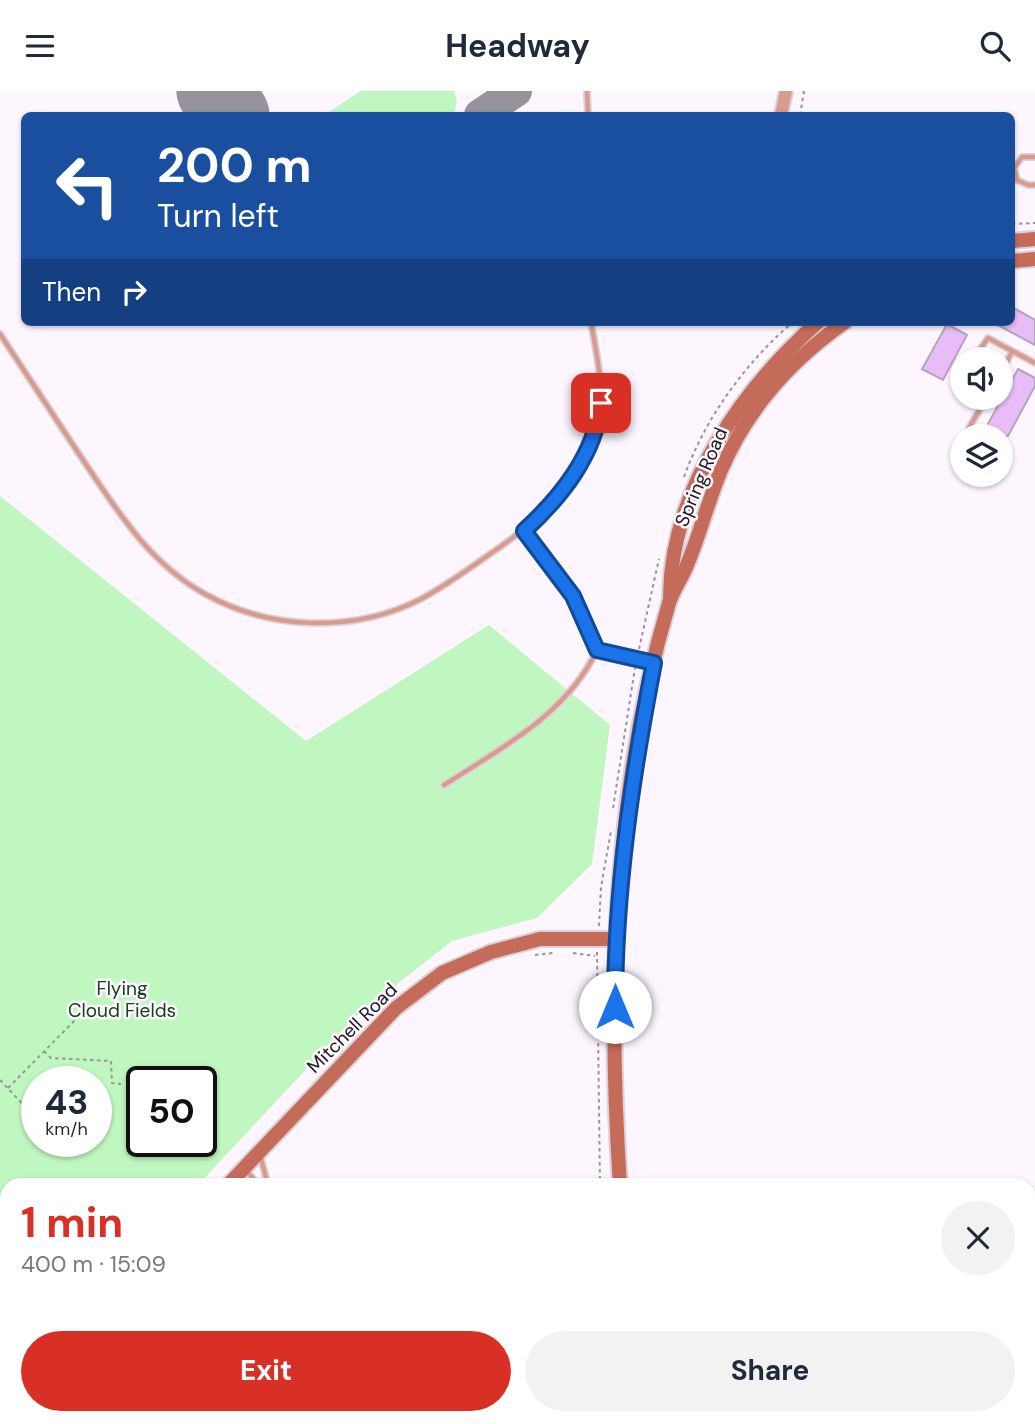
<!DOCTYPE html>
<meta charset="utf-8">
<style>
:root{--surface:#fff;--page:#f2f2f3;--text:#1f2937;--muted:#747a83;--accent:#d93025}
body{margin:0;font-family:"DM Sans",sans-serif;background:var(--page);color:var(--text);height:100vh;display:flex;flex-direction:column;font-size:26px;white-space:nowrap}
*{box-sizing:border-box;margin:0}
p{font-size:23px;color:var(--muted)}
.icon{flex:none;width:38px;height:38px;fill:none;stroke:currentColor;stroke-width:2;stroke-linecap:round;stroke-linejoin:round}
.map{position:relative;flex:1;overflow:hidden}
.drawer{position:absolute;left:0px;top:1087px;width:1036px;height:247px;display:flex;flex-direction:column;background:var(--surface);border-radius:21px 21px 0 0;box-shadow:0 2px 5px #0004}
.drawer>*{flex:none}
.guide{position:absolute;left:21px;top:21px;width:994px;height:214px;border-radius:10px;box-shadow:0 2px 5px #0004;background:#1a4fa0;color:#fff;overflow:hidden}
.controls{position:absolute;left:950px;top:256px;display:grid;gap:14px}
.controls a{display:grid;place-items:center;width:63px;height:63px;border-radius:50%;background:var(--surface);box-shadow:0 2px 5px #0004;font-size:35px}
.speed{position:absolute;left:21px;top:975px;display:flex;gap:14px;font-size:35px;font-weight:700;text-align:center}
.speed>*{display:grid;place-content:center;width:91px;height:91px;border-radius:50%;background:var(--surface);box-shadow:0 2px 5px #0004;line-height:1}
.speed small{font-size:18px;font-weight:400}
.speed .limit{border:4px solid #111;border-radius:10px;background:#fff;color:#111}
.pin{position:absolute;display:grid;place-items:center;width:60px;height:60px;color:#fff;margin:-30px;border-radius:14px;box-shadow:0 4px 10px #0006}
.me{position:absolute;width:77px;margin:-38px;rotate:0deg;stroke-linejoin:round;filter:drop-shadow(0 0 5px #0008)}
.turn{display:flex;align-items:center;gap:24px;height:147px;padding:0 21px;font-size:32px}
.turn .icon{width:91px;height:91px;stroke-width:2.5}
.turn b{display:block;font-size:49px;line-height:60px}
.then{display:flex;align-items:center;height:66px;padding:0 21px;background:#0003;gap:14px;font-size:26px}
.round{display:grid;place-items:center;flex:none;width:74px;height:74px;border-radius:37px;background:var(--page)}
.head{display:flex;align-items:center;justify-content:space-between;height:119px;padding:0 21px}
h1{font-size:42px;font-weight:700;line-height:52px;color:var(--accent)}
.cta{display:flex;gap:14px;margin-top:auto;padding:14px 21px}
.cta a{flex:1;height:80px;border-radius:42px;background:var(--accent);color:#fff;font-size:28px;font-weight:700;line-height:80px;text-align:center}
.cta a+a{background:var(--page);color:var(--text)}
header{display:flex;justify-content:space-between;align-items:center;height:91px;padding:0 21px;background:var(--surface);font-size:32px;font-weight:700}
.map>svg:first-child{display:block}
.green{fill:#c0f7c0;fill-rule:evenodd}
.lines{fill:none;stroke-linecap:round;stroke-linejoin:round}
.taxiway{stroke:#98929a;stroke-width:32}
.runway{stroke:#98929a;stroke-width:77}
.building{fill:#e8bdf7;stroke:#b1a7b4;stroke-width:2}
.service-casing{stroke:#d9d2db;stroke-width:8}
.tertiary-casing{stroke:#d9d2db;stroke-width:16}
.secondary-casing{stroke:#d9d2db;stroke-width:18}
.path{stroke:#99949b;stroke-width:2;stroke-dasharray:3.5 3.5;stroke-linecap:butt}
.service{stroke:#da9b8d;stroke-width:4.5}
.tertiary{stroke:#da9b8d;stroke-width:12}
.secondary{stroke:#c56b59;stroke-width:14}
.route-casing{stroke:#114b97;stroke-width:18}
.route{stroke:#1a73e8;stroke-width:12}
.labels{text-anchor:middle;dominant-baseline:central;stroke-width:5;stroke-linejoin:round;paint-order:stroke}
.street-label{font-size:19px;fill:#1b171c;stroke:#fdf6ff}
.park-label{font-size:19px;fill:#134217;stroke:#fdf6ff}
</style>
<header><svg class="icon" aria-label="menu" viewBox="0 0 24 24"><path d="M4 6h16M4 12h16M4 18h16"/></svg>Headway<svg class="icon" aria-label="search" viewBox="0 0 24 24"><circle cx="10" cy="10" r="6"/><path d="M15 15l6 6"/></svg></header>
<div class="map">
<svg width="1035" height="1333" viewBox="0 0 1035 1333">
<rect width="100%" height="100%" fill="#fdf6ff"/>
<g class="green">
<polygon points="361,0 454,0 457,10 454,24 324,24"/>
<path d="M0,405l306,245 183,-116 121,100 -18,139 -55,54 -85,23 -98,77 -156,167h-191v199l-7,8zM37,990h59v60h-59zM142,990h59v60h-59z"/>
<polygon points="417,1326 590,1326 590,1327 589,1333 410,1333"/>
</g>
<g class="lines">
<polyline class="taxiway" points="480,24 516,0"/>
<polyline class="runway" points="215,0 231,24"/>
</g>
<g class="building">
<polygon points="1012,216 1035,229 1035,254 992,231 1012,231"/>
<polygon points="947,233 967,244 943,289 922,278"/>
<polygon points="1018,278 1035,287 1035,295 1008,345 989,345 983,342"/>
</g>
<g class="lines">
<g class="service-casing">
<g id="service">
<polyline points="587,0 588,24"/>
<polyline points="1035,66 1022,66 1014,77 1017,89 1028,94 1035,94"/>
<path d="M0,243c26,40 53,80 79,120 36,53 68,108 126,140 64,36 148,39 214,6 25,-13 48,-30 71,-46 43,-29 91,-71 106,-122 11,-36 1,-74 -5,-110"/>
<polyline points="973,268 988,247 1035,272"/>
<polyline points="1001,281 1012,261"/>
<polyline points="962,286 960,291 962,293"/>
<polyline points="969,337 987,306"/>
<polyline points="597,559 650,571"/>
<path d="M444,694c56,-36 123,-71 153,-135l-24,-54 -49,-65"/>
<polyline points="260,1064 268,1094"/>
<polyline points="247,1080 258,1094"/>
</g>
</g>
<g class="tertiary-casing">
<polyline id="tertiary" points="781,24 786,0"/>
</g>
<g class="secondary-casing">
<g id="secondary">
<polyline points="1012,150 1035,148"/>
<polyline points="1012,170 1035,168"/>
<path d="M670,505c1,-106 72,-207 148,-274"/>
<polyline points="228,1094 396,917 442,882 491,861 540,848 615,848"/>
<path d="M620,1094c-13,-191 -6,-398 49,-582 4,-13 13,-25 18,-38 13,-31 21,-64 34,-95 26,-61 70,-110 124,-148"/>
<polyline points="643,1326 644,1333"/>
<polyline points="1,1333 7,1326"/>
</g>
</g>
<g class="path">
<polyline points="800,24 804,0"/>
<polyline points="1012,133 1035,132"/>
<path d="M684,386c21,-59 62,-115 109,-155"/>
<polyline points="639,558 659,468"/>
<polyline points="613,717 635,577"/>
<polyline points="599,835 601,796 611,740"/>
<polyline points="597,861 600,1094"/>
<polyline points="573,862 595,865"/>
<polyline points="535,864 553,862"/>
<polyline points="44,960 51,967 111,970 112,992 121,993"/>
<polyline points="0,989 30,1021"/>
<polyline points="8,997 80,924"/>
<polyline points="621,1326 622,1333"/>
<polyline points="22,1333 28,1326"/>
</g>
<use href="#service" class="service"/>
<use href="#tertiary" class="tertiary"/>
<use href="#secondary" class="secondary"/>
</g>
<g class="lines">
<g class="route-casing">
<path id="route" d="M601,312c-6,52 -40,94 -77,128l49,65 24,54 57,13c-22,113 -39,228 -39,344"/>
</g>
<use href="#route" class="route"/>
</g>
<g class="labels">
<g class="street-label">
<text transform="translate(701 386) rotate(-67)">Spring Road</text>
<text transform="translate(352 937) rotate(-45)">Mitchell Road</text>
</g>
<g class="park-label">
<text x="122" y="897">Flying<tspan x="122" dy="22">Cloud Fields</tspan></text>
</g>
</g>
</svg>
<div class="controls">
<a><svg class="icon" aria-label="sound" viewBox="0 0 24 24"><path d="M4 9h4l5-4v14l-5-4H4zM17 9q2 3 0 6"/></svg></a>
<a><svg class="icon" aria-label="layers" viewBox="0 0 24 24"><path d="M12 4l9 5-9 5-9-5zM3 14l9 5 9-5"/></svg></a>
</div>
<div class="speed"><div>43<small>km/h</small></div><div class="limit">50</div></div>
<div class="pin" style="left:601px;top:312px;background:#d93025"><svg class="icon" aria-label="arrive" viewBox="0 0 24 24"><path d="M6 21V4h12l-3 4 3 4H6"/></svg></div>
<svg class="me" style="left:615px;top:916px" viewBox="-20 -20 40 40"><circle r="19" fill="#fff"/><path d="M0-13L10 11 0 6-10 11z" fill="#1a73e8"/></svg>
<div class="guide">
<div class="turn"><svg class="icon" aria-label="left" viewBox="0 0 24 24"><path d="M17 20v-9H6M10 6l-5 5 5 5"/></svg><div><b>200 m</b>Turn left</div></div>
<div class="then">Then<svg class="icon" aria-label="right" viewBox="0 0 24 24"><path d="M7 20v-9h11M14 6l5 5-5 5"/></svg></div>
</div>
<section class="drawer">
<div class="head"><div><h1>1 min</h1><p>400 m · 15:09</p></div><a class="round"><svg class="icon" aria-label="close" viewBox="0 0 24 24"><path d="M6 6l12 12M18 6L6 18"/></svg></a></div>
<div class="cta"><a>Exit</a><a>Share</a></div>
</section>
</div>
